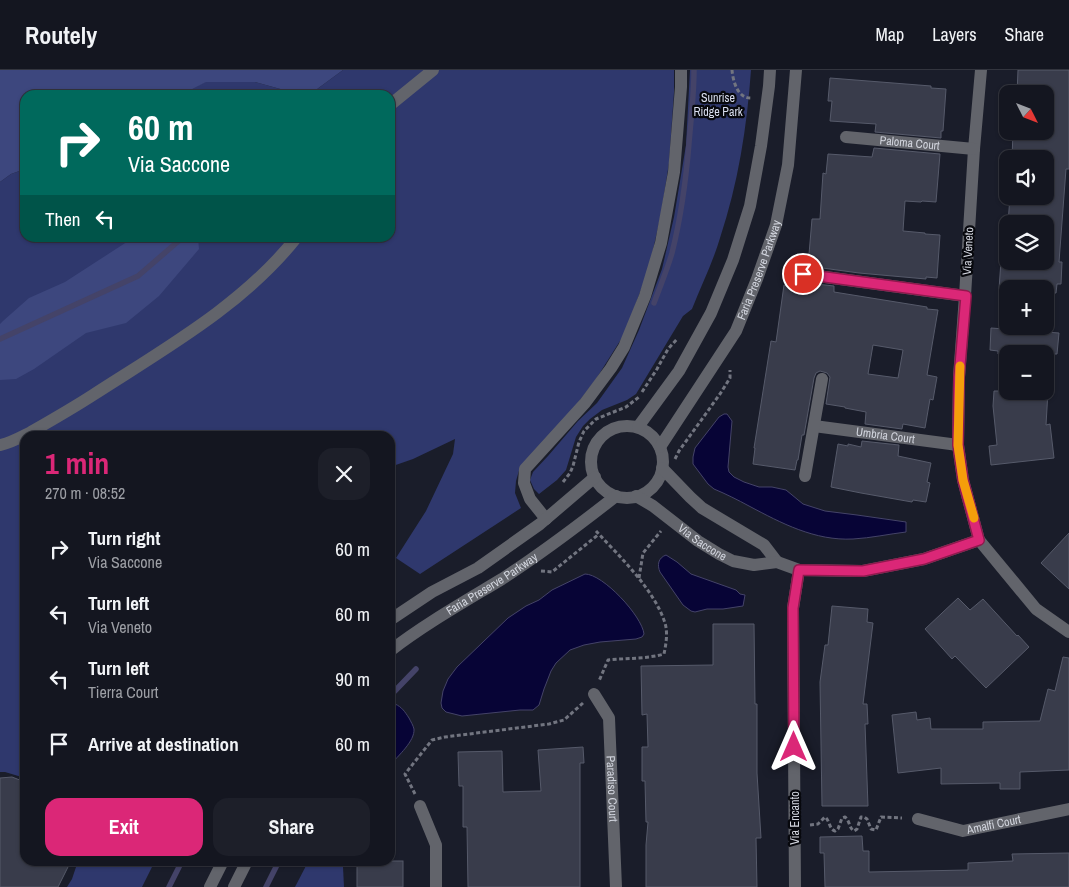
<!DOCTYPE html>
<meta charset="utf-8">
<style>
:root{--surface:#141620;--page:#1d1f29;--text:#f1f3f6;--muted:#9d9fa5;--line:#33353e;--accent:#db2777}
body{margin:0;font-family:"Archivo Narrow",sans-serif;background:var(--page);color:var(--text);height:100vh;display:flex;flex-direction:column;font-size:19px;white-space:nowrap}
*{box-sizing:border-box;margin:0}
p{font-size:16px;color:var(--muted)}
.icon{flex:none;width:28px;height:28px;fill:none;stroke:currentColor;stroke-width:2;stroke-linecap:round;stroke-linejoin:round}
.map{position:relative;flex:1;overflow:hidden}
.details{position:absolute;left:20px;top:361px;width:375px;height:435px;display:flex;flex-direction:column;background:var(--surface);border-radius:15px;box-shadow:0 1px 4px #0004,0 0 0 1px var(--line)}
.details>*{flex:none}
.guide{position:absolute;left:20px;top:20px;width:375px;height:152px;border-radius:15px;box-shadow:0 1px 4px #0004,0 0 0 1px var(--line);background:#00695c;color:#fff;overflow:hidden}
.needle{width:32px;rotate:132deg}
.buttons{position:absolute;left:999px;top:15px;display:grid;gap:10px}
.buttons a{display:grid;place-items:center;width:55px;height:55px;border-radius:10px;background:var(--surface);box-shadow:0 1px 4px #0004,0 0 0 1px var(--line);font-size:25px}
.pin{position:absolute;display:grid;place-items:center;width:42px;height:42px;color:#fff;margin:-21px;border:2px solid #fff;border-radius:50%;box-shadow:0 1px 5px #0007}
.me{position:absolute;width:55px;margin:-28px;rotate:0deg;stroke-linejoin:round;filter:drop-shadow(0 0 4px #0008)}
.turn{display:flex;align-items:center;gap:18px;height:105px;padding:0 25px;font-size:22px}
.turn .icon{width:65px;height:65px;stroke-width:2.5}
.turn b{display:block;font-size:35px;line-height:42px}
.then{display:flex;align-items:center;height:48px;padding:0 25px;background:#0003;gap:10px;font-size:19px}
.round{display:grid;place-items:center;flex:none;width:52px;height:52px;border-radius:15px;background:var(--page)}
.headline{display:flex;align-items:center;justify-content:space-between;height:85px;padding:0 25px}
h1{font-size:30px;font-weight:800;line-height:38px;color:var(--accent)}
.action{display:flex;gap:10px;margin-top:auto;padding:10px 25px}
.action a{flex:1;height:58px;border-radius:15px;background:var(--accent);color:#fff;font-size:20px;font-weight:800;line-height:58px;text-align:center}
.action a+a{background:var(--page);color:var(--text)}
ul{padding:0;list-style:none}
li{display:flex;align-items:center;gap:15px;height:65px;padding:0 25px}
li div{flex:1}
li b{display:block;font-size:19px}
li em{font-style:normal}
header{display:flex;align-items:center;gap:30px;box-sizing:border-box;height:70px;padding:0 25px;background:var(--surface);border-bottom:1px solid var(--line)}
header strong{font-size:24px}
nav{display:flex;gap:28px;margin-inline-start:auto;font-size:18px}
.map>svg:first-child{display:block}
.green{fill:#2f386d}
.forest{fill:#3d477e}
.water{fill:#070436;stroke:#444368}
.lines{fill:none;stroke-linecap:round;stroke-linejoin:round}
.stream{stroke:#444368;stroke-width:5.5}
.building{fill:#393c4b;stroke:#565a6a;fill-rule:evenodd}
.path{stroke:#727580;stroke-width:3;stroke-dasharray:4 2.5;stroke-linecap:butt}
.minor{stroke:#62646b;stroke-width:12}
.route-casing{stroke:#8e194d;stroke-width:12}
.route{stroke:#db2777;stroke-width:9}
.slow{stroke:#f59e0b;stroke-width:9}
.labels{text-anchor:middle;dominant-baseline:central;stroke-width:4.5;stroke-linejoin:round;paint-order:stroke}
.park-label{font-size:12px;fill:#dadff0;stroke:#07080d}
.street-label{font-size:12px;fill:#d2d5de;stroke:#07080d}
</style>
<header>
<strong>Routely</strong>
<nav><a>Map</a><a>Layers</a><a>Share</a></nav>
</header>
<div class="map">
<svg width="1069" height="817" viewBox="0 0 1069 817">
<rect width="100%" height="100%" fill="#1a1d2a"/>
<g class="green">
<polygon points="343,0 674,0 674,22 669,93 661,144 649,198 625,263 596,309 561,355 520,397 516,411 515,423 521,438 420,504 396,488 426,441 453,384 455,369 413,389 390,397 390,366 25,366 25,708 5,702 0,702 0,112 11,104 25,99 25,168 390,168 390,25 309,25"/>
<path d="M690,0h61c-4,57 -13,114 -31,168 -7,24 -19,48 -28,71l-9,7 -47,78 -9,6 -25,10 -12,9 -7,7 -7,11 -10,33 -9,10 -18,14 -5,-5 -4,-9 3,-8 15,-16 30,-35 19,-18 25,-35 17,-38 23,-61 12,-52 12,-72z"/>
<polygon points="205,12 255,12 302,25 181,25"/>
<polygon points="78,791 155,791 142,817 67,817 72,809"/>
<polygon points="308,792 343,797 344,817 295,817"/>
</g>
<g class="forest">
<polygon points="0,0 343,0 309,25 302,25 255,12 206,12 181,25 25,25 25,99 11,104 0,112"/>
<polygon points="133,168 198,168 199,179 159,226 126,253 86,263 34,299 16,309 0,310 0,254 3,251 29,228 65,212"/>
</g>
<g class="water">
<path d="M724,344h3l5,7 -4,46 1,5 5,5 10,5 15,5h13l14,3 17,14 22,7 32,4 49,7v10c-17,2 -35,6 -53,7 -38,2 -72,-16 -104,-33 -11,-6 -23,-12 -35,-17l-6,-5 -15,-20v-7l2,-9 24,-31z"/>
<path d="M666,485l11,7 14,12 45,16 4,4 5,1 -2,11 -20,3h-16l-12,3 -4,-1 -8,-6 -23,-33c-3,-7 -2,-14 6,-17z"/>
<path d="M585,504c18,0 57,42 59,60l-2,3 -6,2 -36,3 -16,3 -14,5 -14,13 -5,8 -7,18 -5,16 -6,5h-13l-58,6 -16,-4 -4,-4 -1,-5 2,-12 5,-12 9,-12 51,-49 18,-12 13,-6 13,-10z"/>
<path d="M395,634c7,3 10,8 14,14 2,4 4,7 5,11 1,12 -16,27 -24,36v-57z"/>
</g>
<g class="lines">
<g class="stream">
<path d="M654,233c6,-16 13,-33 18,-50 9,-36 14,-73 17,-110 2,-24 5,-49 5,-73"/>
<polyline points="0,269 138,206 182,168"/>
<polyline points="390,626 416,599"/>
<polyline points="169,817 182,791"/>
<polyline points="266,817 279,791"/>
</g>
</g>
<g class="building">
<polygon points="1018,0 1069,0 1069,99 1066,99 1059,192 1062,192 1061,214 1057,214 1056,223 1045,223 1045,219 999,219 1001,191 1045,191 1045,154 1008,154 1010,126 1045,126 1045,89 1012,89 1013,61 1045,61 1045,24 1017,24"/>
<polygon points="830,8 931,16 931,18 946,19 943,61 941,61 941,68 875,62 876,54 830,51 832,31 828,31"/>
<polygon points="874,78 940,84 936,132 922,131 921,132 905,131 903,161 925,163 925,164 940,165 937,208 926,207 926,209 859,203 808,196 812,149 820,149 823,103 826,104 828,84 872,87"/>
<path d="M807,213l27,3v6l93,15v2l11,1 -11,65 10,2 -4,23 -3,-1 -5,29 -22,-4 -1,5 -37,-5 1,-12 -21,-4v-1l-19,-3 4,-27 -3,-4 -7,-2 -4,2 -2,5 -10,57h-2l-4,25h-1l-2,10 -42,-6 2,-16h-1l17,-107 5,1 8,-57 11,2v-2l12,2zM873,275l30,5 -5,28 -30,-4z"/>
<polygon points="991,258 1059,263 1057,284 998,284 998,281 990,280"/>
<polygon points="994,321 1048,321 1046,355 1050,354 1054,388 991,395 989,376 997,375 993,336"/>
<polygon points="862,371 899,375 898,386 931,393 927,412 930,413 926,432 913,430 912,432 861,423 831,417 838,374 848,376 848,374 861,377"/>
<polygon points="1069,463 1069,519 1041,493"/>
<polygon points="958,528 970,540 983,529 1017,566 1018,565 1029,577 986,618 955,586 952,589 925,559"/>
<polygon points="832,536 868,539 867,552 873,553 863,634 867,634 868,654 865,654 868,736 822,736 820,612 825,575 828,575"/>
<polygon points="713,554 754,554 755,634 757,634 757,703 761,768 756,768 757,817 646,817 646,775 648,752 646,752 645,711 642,711 642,677 648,677 647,644 642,645 641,596 713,595"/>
<polygon points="1063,587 1069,588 1069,700 1020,702 1020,719 1000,719 1000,713 941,714 941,698 898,703 892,645 916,642 917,650 930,648 931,659 983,659 983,652 1040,651 1048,619 1055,621"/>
<polygon points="583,677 584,693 580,693 580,817 468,817 467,757 463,757 463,716 459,716 458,682 502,681 503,722 537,721 541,721 538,680"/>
<polygon points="12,707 25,712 25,791 71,791 58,817 0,817 0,708"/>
<polygon points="862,766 863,781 869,781 869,802 968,800 968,793 1013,791 1012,784 1069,783 1069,817 825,817 824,783 820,783 820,767"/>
<rect x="357" y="791" width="46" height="26"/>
</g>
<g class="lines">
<g class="path">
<path d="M732,0c1,12 6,29 20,28"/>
<polyline points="642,322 657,299 668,279 677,269"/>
<polyline points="675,389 679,381 720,324 730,308 730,300"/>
<polyline points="563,412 570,403 573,396 579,372 584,361 596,349 626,337 639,327"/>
<path d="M596,461c24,26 58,58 69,92 3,10 1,21 -1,31 -18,5 -37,4 -56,6l-9,21"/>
<polyline points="541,501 552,502 599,464"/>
<polyline points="639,508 643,483 661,461"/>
<polyline points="415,724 405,704 432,670 445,667 549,654 564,650 583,633"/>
<path d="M810,755l8,-1 7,-7c5,4 4,12 10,14l3,-2 4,-11 3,-1c5,4 4,11 9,14l3,-2 4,-12h3l3,2 4,10 5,1 5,-13 21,1"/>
</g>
<g class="minor">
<polyline points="981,0 974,79 965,226 959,307 958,375 963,410 979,470 1036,539 1069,562"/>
<polyline points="390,35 433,0"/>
<path id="s1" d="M846,67l128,12"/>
<polyline points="803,204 965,226"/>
<path id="s2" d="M814,356l144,19"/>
<circle cx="627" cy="392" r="36"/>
<polyline points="638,357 679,301 711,243 733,190 750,136 761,76 769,16 770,0"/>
<path d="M0,375c11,-2 21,-8 31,-13 21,-12 42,-24 62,-37 71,-46 150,-90 203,-157"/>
<path id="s3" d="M660,377l76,-116 21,-52 19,-54 12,-60 8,-95"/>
<polyline points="662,398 690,427 702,438 764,475 777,492"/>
<polyline points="805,406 822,309"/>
<path id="s4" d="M636,426l17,10 45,35 21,13 14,7 21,4 23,-3 22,8 64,1 61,-12 55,-19"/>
<polyline points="546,449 530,429 524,413 525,399 585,333 611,298 624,277 645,226 661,173 674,102 681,17 681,0"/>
<polyline points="390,550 432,522 478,498 540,454 595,407"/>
<path id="s5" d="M390,581c35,-27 74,-49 112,-72 40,-26 77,-54 114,-83"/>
<path id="s6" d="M594,624l15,24 7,169"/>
<polyline points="420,736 436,775 436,817"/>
<path id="s7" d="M918,749l45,12 106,-22"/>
<polyline points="210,817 223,791"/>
<polyline points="234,817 247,791"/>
<polyline points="795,817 793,538 799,500"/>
</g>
</g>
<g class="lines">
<g class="route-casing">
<polyline id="route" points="794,677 793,538 799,500 863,501 924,489 979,470 963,410 958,375 959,307 966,226 803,204"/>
</g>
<use href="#route" class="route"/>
<polyline class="slow" points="960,296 958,375 963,410 974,448"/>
</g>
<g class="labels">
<g class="park-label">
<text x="718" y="28">Sunrise<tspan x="718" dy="14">Ridge Park</tspan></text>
</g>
<g class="street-label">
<text stroke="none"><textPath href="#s1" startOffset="64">Paloma Court</textPath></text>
<text transform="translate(968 181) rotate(-87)">Via Veneto</text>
<text stroke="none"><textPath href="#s3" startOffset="204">Faria Preserve Parkway</textPath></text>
<text stroke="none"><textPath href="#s2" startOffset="72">Umbria Court</textPath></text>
<text stroke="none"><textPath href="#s4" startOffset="81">Via Saccone</textPath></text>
<text stroke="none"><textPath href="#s5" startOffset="122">Faria Preserve Parkway</textPath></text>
<text stroke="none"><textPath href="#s6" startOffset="99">Paradiso Court</textPath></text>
<text transform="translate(795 748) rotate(-90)">Via Encanto</text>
<text stroke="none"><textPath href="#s7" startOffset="78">Amalfi Court</textPath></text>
</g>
</g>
</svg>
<div class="buttons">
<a><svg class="needle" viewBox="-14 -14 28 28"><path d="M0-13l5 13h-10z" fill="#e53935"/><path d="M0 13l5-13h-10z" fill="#9d9fa5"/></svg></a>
<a><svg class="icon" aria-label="sound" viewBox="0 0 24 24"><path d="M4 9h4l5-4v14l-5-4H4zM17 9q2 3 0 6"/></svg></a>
<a><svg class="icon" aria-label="layers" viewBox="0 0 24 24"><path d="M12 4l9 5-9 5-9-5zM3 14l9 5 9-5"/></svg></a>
<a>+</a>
<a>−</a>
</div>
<div class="pin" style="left:803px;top:204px;background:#d93025"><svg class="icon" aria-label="arrive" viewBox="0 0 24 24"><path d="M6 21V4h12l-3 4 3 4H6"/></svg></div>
<svg class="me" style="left:794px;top:677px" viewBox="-20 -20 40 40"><path d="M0-17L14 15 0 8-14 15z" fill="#db2777" stroke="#fff" stroke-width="4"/></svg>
<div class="guide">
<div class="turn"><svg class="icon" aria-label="right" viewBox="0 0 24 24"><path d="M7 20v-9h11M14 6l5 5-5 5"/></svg><div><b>60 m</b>Via Saccone</div></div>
<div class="then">Then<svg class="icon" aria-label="left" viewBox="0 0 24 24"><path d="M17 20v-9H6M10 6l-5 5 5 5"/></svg></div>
</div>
<section class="details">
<div class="headline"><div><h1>1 min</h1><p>270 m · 08:52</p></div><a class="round"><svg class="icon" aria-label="close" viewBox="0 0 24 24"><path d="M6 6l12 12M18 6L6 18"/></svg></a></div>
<ul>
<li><svg class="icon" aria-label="right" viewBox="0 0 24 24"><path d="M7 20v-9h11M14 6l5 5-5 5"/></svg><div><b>Turn right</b><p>Via Saccone</p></div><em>60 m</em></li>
<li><svg class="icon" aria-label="left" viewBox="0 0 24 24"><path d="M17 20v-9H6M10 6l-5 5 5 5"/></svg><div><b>Turn left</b><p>Via Veneto</p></div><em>60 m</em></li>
<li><svg class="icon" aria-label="left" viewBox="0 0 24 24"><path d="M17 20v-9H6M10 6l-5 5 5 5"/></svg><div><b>Turn left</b><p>Tierra Court</p></div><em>90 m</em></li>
<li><svg class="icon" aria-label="arrive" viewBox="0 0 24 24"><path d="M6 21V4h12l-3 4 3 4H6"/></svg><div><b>Arrive at destination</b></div><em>60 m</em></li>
</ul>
<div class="action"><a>Exit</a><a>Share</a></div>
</section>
</div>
